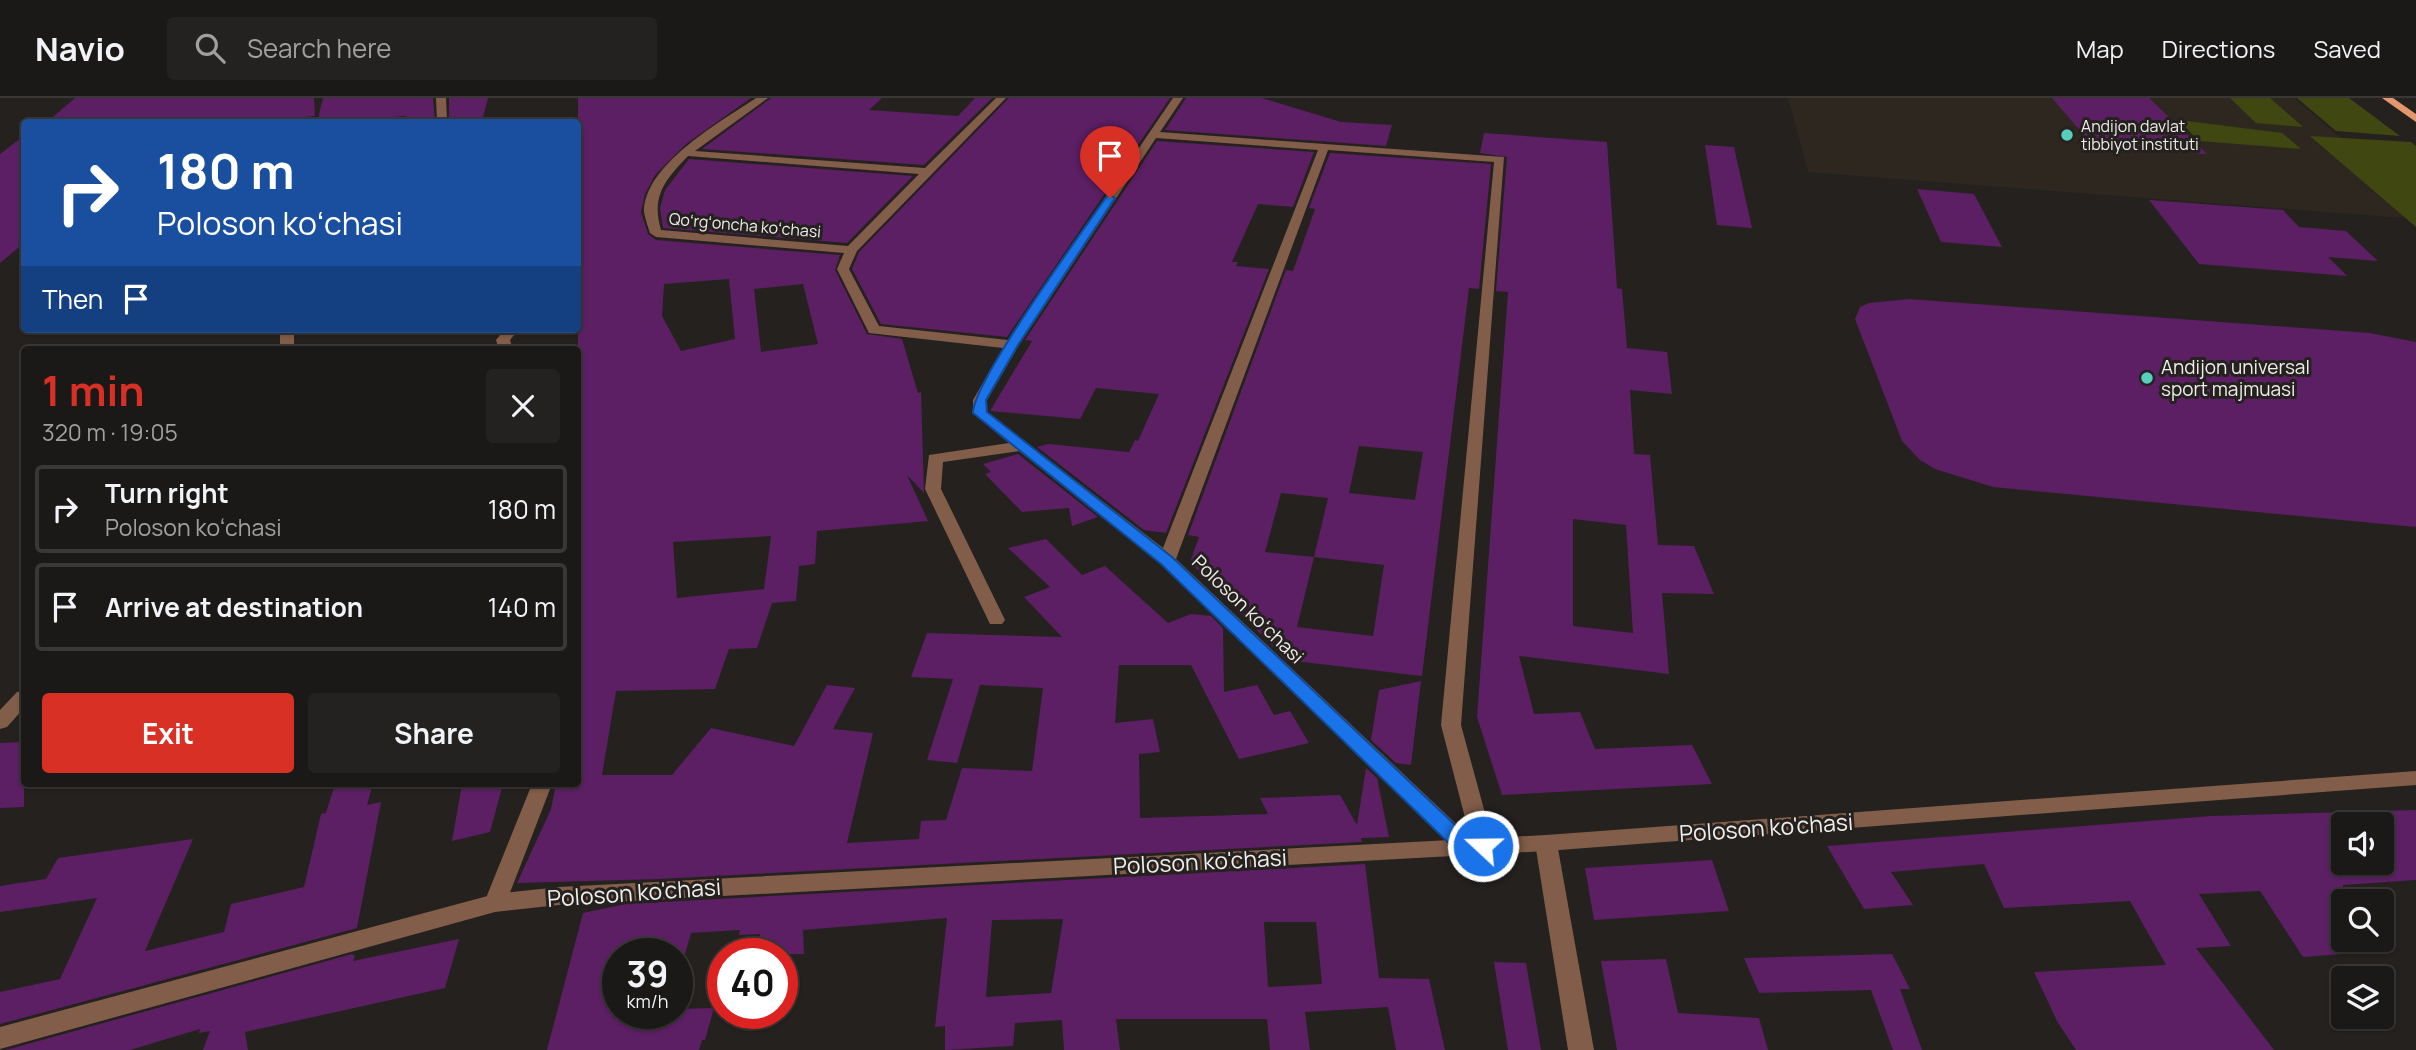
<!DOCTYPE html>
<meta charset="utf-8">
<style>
:root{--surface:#1b1917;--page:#242220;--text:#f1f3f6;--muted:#a0a0a1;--line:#393836;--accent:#d93025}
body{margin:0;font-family:Manrope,sans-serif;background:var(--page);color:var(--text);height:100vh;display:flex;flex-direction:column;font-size:26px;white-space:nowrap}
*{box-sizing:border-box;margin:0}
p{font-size:23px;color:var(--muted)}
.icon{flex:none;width:38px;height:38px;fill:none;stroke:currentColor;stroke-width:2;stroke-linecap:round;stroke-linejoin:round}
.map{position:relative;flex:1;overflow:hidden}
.side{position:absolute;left:21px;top:248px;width:560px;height:441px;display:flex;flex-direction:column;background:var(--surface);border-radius:7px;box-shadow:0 2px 5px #0004,0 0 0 2px var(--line)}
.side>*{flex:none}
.banner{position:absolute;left:21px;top:21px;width:560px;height:214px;border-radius:7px;box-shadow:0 2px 5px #0004,0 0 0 2px var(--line);background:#1a4fa0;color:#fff;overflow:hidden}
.tools{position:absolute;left:2331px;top:714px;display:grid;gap:14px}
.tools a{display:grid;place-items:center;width:63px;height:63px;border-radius:7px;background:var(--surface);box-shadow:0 2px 5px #0004,0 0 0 2px var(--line);font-size:35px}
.speed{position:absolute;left:602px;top:840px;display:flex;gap:14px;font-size:35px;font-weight:700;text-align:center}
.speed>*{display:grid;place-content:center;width:91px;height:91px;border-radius:50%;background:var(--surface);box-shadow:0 2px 5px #0004,0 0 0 2px var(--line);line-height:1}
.speed small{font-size:18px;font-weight:400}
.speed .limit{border:10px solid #d22;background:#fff;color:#111}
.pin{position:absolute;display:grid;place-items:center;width:60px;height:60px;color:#fff;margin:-72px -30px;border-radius:50% 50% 50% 0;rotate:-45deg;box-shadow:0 0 7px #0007}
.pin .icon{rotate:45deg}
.me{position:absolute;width:77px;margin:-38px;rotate:291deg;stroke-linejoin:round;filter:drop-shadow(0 0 5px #0008)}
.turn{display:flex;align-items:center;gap:24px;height:147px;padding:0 21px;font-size:32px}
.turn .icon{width:91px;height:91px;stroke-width:2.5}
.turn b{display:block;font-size:49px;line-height:60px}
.then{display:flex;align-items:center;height:66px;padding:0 21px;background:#0003;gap:14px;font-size:26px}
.round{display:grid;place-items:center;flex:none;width:74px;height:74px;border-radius:7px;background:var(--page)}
.head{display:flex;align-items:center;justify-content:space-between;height:119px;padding:0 21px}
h1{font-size:42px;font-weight:700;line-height:52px;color:var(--accent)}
.button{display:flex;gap:14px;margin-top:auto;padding:14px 21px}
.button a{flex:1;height:80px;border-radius:7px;background:var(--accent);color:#fff;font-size:28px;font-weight:700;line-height:80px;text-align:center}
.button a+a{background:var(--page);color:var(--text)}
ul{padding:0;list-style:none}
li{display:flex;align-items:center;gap:21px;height:88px;margin:0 14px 10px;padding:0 7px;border:4px solid var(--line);border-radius:7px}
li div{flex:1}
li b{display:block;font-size:26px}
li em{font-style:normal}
header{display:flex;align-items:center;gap:42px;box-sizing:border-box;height:98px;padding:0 35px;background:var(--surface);border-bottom:2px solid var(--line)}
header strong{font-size:33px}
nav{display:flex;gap:38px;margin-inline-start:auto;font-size:24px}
.search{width:490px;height:63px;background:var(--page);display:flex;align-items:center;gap:18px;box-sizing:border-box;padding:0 24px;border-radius:7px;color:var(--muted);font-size:26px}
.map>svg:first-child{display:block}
.built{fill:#2e2720}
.green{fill:#404710}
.building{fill:#5c1f64;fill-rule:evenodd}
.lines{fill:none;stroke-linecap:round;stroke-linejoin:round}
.minor{fill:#825d49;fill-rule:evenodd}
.tertiary{fill:#825d49;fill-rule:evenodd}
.primary{fill:#e4976d;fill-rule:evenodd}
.route{fill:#1a73e8;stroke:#114b97;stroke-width:2}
.poi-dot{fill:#59cebf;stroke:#24211f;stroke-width:2.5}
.labels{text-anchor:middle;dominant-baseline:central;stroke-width:6;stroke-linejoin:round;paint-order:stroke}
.far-poi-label{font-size:16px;fill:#efedeb;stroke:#24211f;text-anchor:start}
.far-street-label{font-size:16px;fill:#efedeb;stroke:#24211f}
.poi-label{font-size:19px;fill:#efedeb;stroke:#24211f;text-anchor:start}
.street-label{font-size:19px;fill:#efedeb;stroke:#24211f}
.near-street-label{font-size:23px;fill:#efedeb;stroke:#24211f}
</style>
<header>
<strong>Navio</strong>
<div class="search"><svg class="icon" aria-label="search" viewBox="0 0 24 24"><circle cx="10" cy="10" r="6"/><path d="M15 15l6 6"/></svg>Search here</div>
<nav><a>Map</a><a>Directions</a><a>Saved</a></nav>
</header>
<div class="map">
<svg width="2416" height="952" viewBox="0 0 2416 952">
<rect width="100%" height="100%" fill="#24211f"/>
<polygon class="built" points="1788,0 2294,0 2416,104 2416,121 1808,74"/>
<g class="green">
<polygon points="2230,0 2270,0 2303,29 2256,25"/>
<polygon points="2297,0 2349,0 2400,38 2336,33"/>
<polygon points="2179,22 2282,35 2301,51 2199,43"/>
<polygon points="2310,38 2411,44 2416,48 2416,129"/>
</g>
<g class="building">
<polygon points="75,0 314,0 315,18 257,24 206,24 209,20 165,24 47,24"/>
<polygon points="323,0 433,0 435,24 405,24 405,18 352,24 317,24"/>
<polygon points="449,0 488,0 482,23 449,24"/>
<path d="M578,0h173l-65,46 -31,31 -10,19 -4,18 7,22 8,6 184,15 -5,15 32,64 35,5 16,54 3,-1 3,101 -17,-18 21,46 -111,10 -2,33 -16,2 -3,35 -24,2 -15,45 -28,1 -14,40 -99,2 -14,84h70l39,-47 83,18 33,-61 28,3 -22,41 40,4 -26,110 72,-4 2,-18 25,-1 16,-52 70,3 11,-83 -63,-3 -23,78 -30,-3 26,-81 -42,-2 16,-44 135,4 -38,-40 26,-10 -42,-39 38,-9 36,36 23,-9 63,57 23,-9 20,2 12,12 1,64 33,-7 17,30 16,-4 19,32 -70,16 -48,-94h-72l-4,58 38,-4 7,33 -21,2 1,64 128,-4 -8,-16 80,-3 17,30 9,-57 11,10 12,59 -28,1 1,4 -703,37 -142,4 34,-74 5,-25h22zM729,181l6,60 -54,12 -19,-35 2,-32zM803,186l15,60 -57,8 -7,-63zM771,438l-7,53 -87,9 -4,-56z"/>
<polygon points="771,0 882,0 869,12 958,18 975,0 992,0 924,67 702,51"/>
<polygon points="1009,0 1170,0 1007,239 881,226 852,171 859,154"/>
<polygon points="1186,0 1262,0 1341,24 1392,27 1386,48 1165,32"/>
<polygon points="2052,0 2149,0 2207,56 2095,50"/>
<path d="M1484,35l123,9 10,146 5,1 5,59 40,4 5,42 -42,-4 4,64 16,1 8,90 36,1 20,48 -52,-1 7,81 -150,-18 15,58 46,-2 15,37 97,-4 20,39 -210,11 -25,-78 31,-425 -12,-1 11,-134 -27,-4zM1573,421l53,6 7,108 -60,-7z"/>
<polygon points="24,38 24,145 0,165 0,56"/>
<polygon points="1157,43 1314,54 1293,109 1258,106 1232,164 1238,164 1236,168 1269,171 1166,435 1144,432 1037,349 1048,346 1129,354 1135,342 1138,343 1159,296 1096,290 1080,321 990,313 1032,243 1025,242"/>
<polygon points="1705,47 1734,49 1752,130 1717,127"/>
<path d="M1330,55l161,11 -12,125 -10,-1 -47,388 -136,-16 -96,-98 9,-25 -11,-2 98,-265 7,1 22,-62 -6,-1zM1359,348l64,6 -8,48 -66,-7zM1281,395l47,5 -14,59 -49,-5zM1314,459l70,8 -11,71 -76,-9z"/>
<polygon points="689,61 913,78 847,145 663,130 660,110 665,92"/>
<polygon points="1917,91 1974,96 2002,149 1941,144"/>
<polygon points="2149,102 2283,112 2299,129 2346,133 2378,163 2328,159 2347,178 2199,166"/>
<polygon points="1909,201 2370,235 2416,244 2416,429 1993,389 1935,371 1920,362 1902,343 1855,221 1860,209 1869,205"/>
<polygon points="1018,356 1098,419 1072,428 1069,410 1022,414 985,376 991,374 983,366"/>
<polygon points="1421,583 1411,667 1396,665 1371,642 1379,592"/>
<polygon points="24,644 24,709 0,710 0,645"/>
<polygon points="335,686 373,686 367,707 381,704 357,830 0,926 0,894 60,881 97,800 0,814 0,788 46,781 58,760 193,741 145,853 224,834 231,806 304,789 321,716 326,715"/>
<polygon points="462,686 503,686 490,734 452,743"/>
<path d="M2416,712v70l-73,5v69l-40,3 -43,-66 -61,3 32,52 -35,2 78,102h-198l-19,-29 -23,-49 132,-7 -36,-64 -126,7 -20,-44 -93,8 22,33 -49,4 -37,-63 384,-30zM2343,726h39v39h-39z"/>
<polygon points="1712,762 1729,813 1594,822 1585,770"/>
<path d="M1365,766l14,114 50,1 16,71h-49l-8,-43 -83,5 5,38h-40l-3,-31h-151l4,31h-56l-2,-30 -47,3 -2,23 -68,4v-24l-10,1 12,-109 -144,12 1,24h-44v-20l-21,1 1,-5 -49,3 -6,21h-67v59h59v-4l37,-1 -9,32h-3l-3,10h-152l36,-137 42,-9zM1063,821l-12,74 -65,4 6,-77zM1264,824h52l6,62 -54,3z"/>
<polygon points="459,841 445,890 245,934 248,952 203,952 210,933 199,935 200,931 130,952 6,952 352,856 355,858 353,863"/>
<polygon points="1892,856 1910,891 1900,891 1922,952 1893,952 1871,892 1759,895 1744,860"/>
<polygon points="1666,861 1678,915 1759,920 1768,952 1617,952 1601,863"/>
<polygon points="1494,864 1526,865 1541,952 1508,952"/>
</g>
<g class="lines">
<g class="minor">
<polygon points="436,0 446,0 447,24 437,24"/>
<path d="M756,0h12l-73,53 230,17 71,-70h10l-149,153 -8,18 30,57 129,14 165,-242h10l-23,34 344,25 -43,568 33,121 -3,6 -8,2 -9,-4 -9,4 -8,-2 -296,-288 -142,-113 -76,11 -2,27 64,131 -3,4h-12l-65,-135 4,-34 80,-12 -36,-30v-13l30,-52 -134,-15 -32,-64 7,-16 -188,-16 -6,-4c-2,-6 -5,-15 -6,-21 0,-48 78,-91 112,-114zM1156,40l162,12 -155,398 -176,-136v-12l32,-55zM1328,52l166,12 -53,563 29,112 -294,-278zM688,58l231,18 -71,72 -187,-16c-10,-34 4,-50 27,-74z"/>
<rect x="280" y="231" width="14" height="21"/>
<polygon points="505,231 519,231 510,242 513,252 499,252 496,242"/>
<polygon points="24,593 24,610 7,629 0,631 0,612 17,594"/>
<polygon points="532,686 552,686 506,805 503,811 495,814 487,811 484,805"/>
<polygon points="1546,737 1554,739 1557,745 1594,952 1568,952 1535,745 1538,739"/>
</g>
<polygon class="tertiary" points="2416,673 2416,687 1546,753 559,807 495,814 0,951 0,929 495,796 559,789 1546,737"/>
<polygon class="primary" points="2382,0 2393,0 2416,16 2416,24"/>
</g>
<path class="route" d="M1110,97l5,3 -97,147 -32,55 1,12 185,145 298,282 20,2 3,5 -3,5 -32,1 -297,-288 -188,-151c0,-32 109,-181 134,-217z"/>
<g class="poi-dot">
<circle cx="2067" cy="37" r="7"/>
<circle cx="2147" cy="280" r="7"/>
</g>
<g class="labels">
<g class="far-poi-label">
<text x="2081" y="28">Andijon davlat<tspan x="2081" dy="18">tibbiyot instituti</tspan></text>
</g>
<g class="far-street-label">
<text transform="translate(745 127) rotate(5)">Qoʻrgʻoncha koʻchasi</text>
</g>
<g class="poi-label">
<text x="2161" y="269">Andijon universal<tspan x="2161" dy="22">sport majmuasi</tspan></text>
</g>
<g class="street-label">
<text transform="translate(1248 511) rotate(44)">Poloson koʻchasi</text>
</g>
<g class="near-street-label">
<text transform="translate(1766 729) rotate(-4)">Poloson ko'chasi</text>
<text transform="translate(1200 763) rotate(-3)">Poloson ko'chasi</text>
<text transform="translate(634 794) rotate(-4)">Poloson ko'chasi</text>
</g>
</g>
</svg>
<div class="tools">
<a><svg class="icon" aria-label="sound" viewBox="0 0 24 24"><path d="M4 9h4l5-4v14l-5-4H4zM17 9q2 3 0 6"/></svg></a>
<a><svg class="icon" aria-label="search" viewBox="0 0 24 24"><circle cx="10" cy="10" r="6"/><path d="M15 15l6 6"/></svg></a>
<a><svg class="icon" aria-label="layers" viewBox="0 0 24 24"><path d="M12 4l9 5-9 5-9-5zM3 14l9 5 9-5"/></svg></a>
</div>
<div class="speed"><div>39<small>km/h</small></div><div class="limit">40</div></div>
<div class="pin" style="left:1110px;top:100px;background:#d93025"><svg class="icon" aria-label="arrive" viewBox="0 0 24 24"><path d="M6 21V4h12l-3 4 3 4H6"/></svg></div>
<svg class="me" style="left:1483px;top:748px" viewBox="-20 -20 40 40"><circle r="17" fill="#1a73e8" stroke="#fff" stroke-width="3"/><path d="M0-11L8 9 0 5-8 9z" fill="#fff"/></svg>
<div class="banner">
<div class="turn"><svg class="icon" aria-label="right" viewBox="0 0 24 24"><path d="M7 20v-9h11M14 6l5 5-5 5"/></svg><div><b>180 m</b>Poloson koʻchasi</div></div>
<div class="then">Then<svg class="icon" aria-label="arrive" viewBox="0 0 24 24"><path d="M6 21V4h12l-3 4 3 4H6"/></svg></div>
</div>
<section class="side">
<div class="head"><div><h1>1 min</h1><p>320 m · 19:05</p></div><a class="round"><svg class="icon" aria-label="close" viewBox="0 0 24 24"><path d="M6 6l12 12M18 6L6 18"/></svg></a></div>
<ul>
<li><svg class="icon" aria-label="right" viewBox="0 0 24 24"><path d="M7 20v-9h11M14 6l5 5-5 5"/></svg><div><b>Turn right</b><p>Poloson koʻchasi</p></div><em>180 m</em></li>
<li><svg class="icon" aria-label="arrive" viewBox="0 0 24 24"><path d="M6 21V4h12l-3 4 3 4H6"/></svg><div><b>Arrive at destination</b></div><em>140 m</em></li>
</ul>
<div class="button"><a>Exit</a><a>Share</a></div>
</section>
</div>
